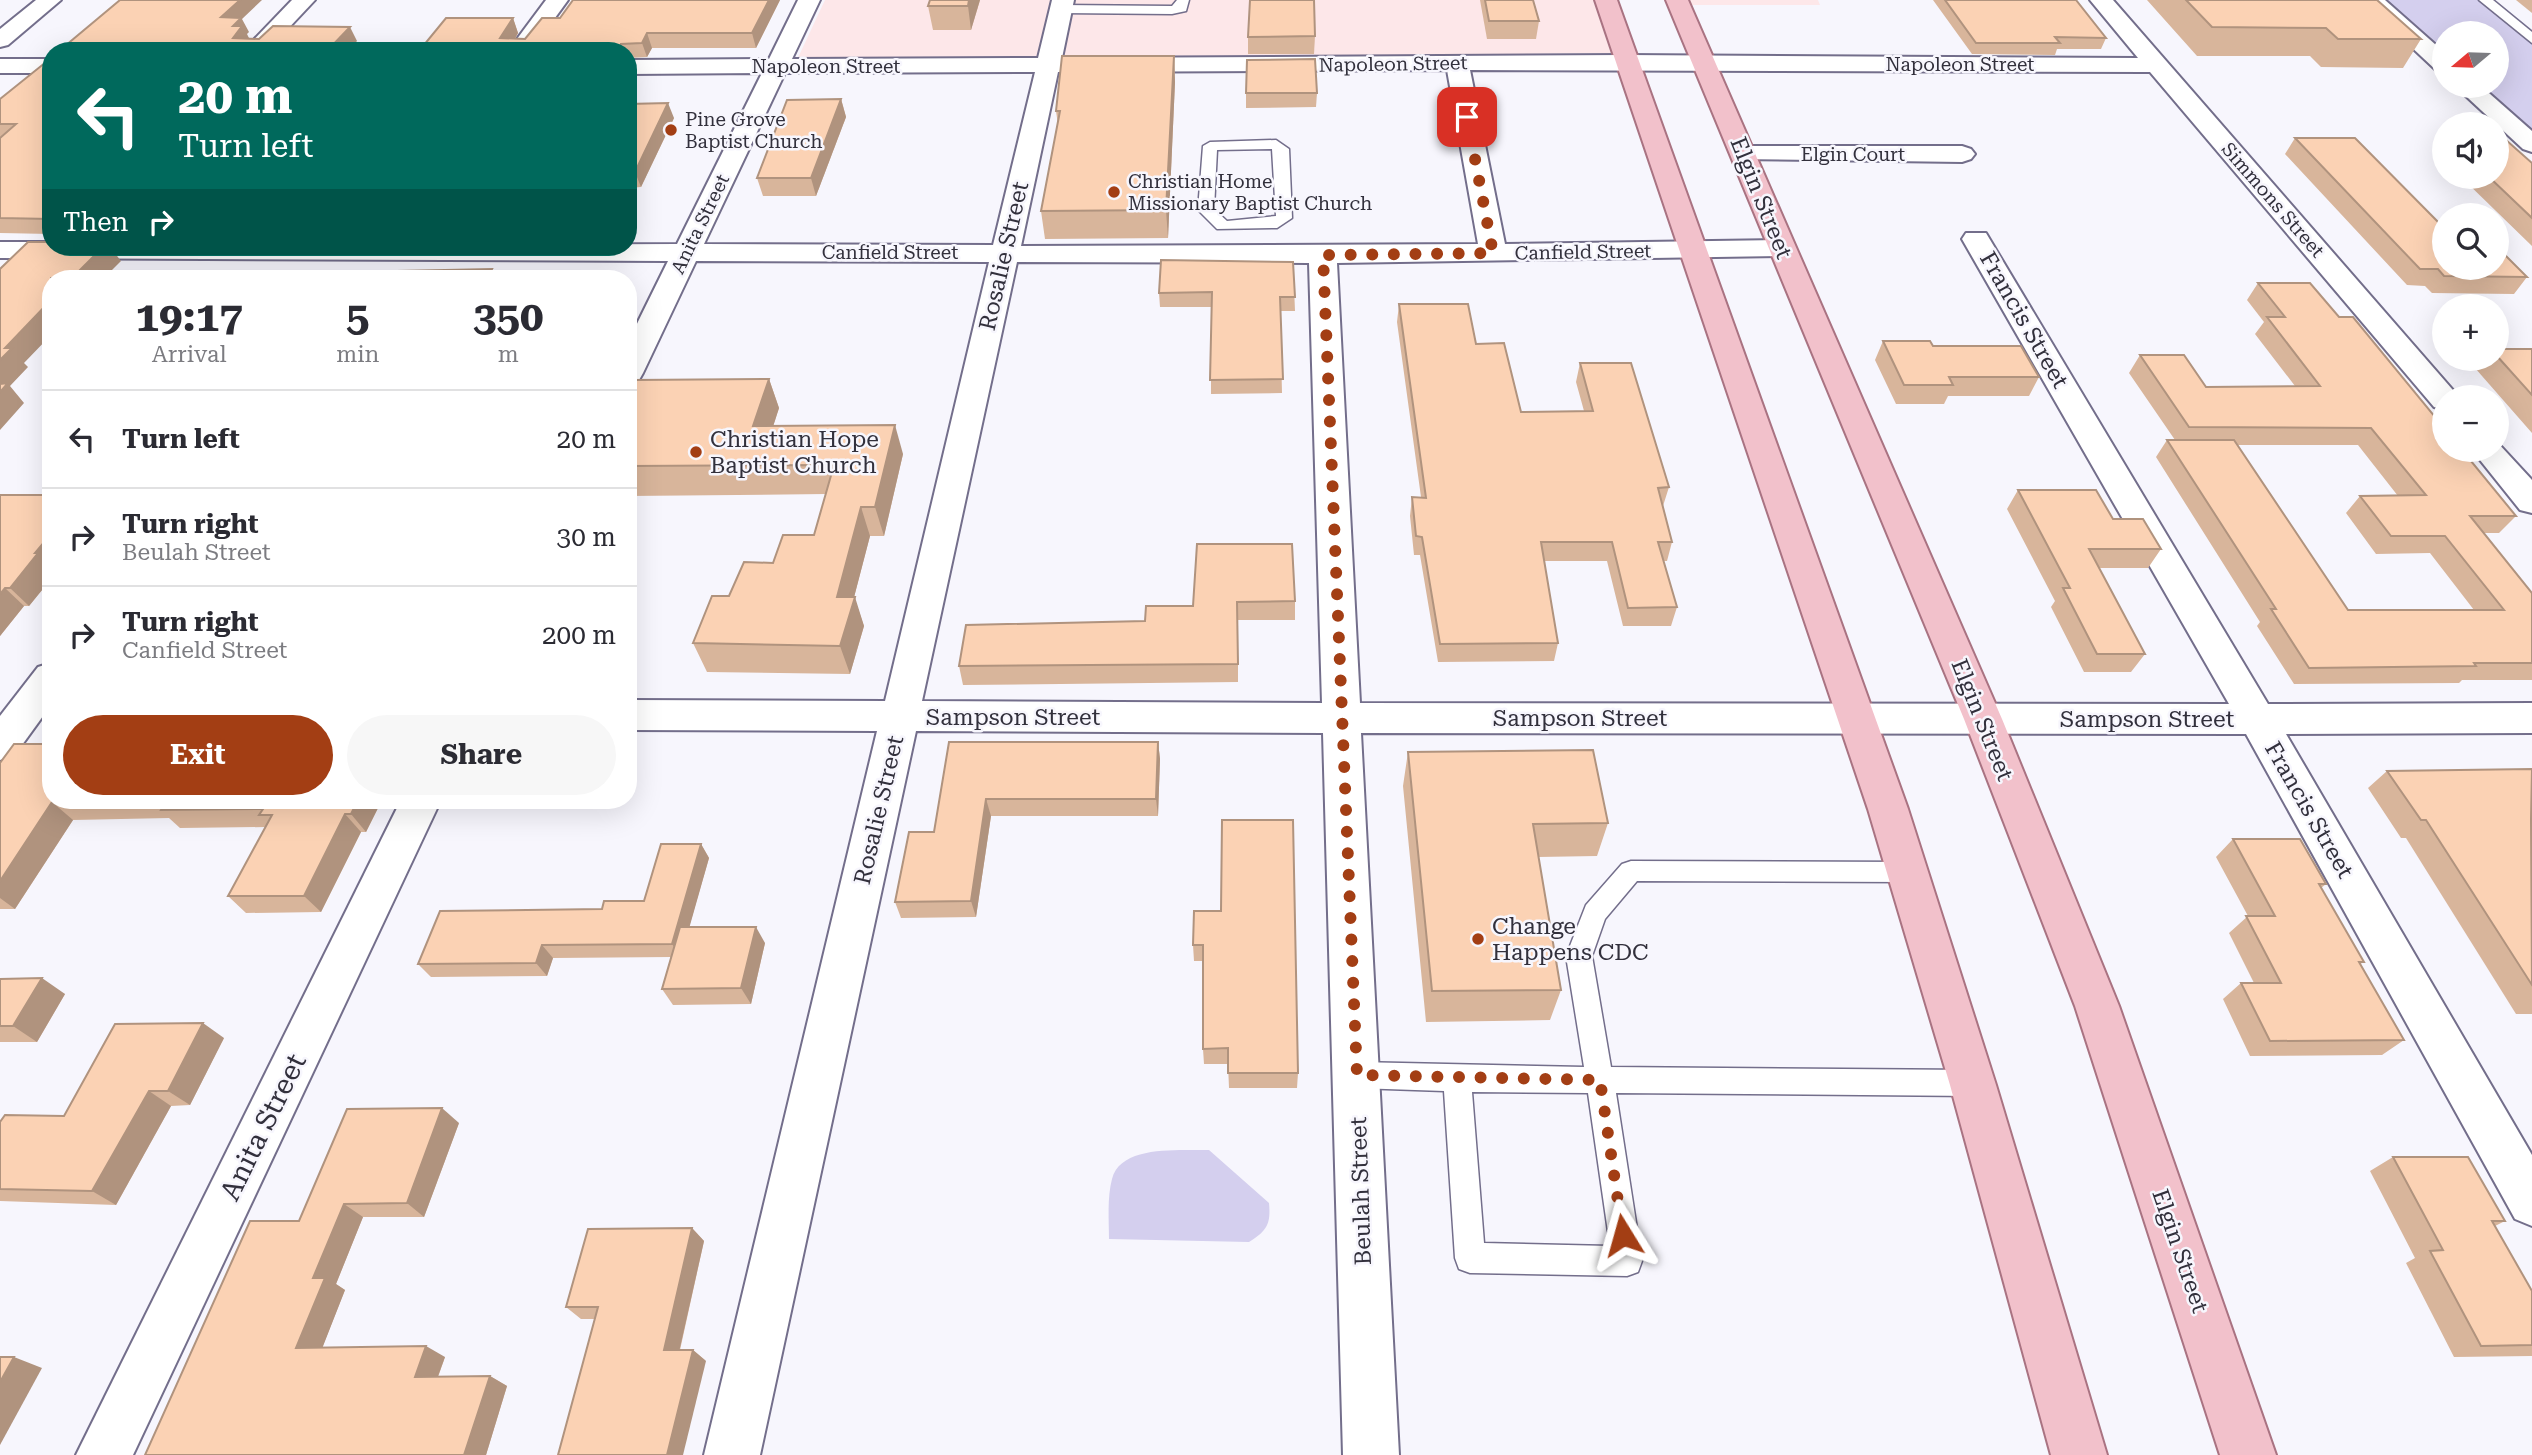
<!DOCTYPE html>
<meta charset="utf-8">
<style>
:root{--surface:#fff;--page:#f7f7f7;--text:#2b2b33;--muted:#7c7c81;--line:#e1e1e2;--accent:#a33e14}
body{margin:0;font-family:"Roboto Serif",serif;background:var(--page);color:var(--text);height:100vh;display:flex;flex-direction:column;font-size:26px;white-space:nowrap}
*{box-sizing:border-box;margin:0}
p{font-size:23px;color:var(--muted)}
.icon{flex:none;width:38px;height:38px;fill:none;stroke:currentColor;stroke-width:2;stroke-linecap:round;stroke-linejoin:round}
.map{position:relative;flex:1;overflow:hidden}
.details{position:absolute;left:42px;top:270px;width:595px;height:539px;display:flex;flex-direction:column;background:var(--surface);border-radius:28px;box-shadow:0 7px 28px #0002}
.details>*{flex:none}
.hud{position:absolute;left:42px;top:42px;width:595px;height:214px;border-radius:28px;box-shadow:0 7px 28px #0002;background:#00695c;color:#fff;overflow:hidden}
.needle{width:46px;rotate:251deg}
.tools{position:absolute;left:2432px;top:21px;display:grid;gap:14px}
.tools a{display:grid;place-items:center;width:77px;height:77px;border-radius:50%;background:var(--surface);box-shadow:0 7px 28px #0002;font-size:35px}
.pin{position:absolute;display:grid;place-items:center;width:60px;height:60px;color:#fff;margin:-30px;border-radius:14px;box-shadow:0 4px 10px #0006}
.me{position:absolute;width:77px;margin:-38px;rotate:352deg;stroke-linejoin:round;filter:drop-shadow(0 0 5px #0008)}
.turn{display:flex;align-items:center;gap:24px;height:147px;padding:0 21px;font-size:32px}
.turn .icon{width:91px;height:91px;stroke-width:2.5}
.turn b{display:block;font-size:49px;line-height:60px}
.then{display:flex;align-items:center;height:66px;padding:0 21px;background:#0003;gap:14px;font-size:26px}
.eta{display:flex;justify-content:space-evenly;align-items:center;height:119px;text-align:center}
.eta b{font-size:42px;font-weight:700;line-height:49px}
.action{display:flex;gap:14px;margin-top:auto;padding:14px 21px}
.action a{flex:1;height:80px;border-radius:42px;background:var(--accent);color:#fff;font-size:28px;font-weight:700;line-height:80px;text-align:center}
.action a+a{background:var(--page);color:var(--text)}
ul{padding:0;list-style:none}
li{display:flex;align-items:center;gap:21px;height:98px;padding:0 21px;border-top:2px solid var(--line)}
li div{flex:1}
li b{display:block;font-size:26px}
li em{font-style:normal}
.map>svg:first-child{display:block}
.commercial{fill:#fde7e9}
.green{fill:#d4cfee}
.lines{fill:none;stroke-linecap:round;stroke-linejoin:round}
.lane-casing{stroke:#736e8b;stroke-width:3}
.street-casing{stroke:#736e8b;stroke-width:4}
.primary-casing{stroke:#a97382;stroke-width:4}
.lane{fill:#fff;fill-rule:evenodd}
.street{fill:#fff;fill-rule:evenodd}
.primary{fill:#f2c1cb;fill-rule:evenodd}
.wall{fill:#d8b59b;fill-rule:evenodd}
.shaded-wall{fill:#b0937e}
.building{fill:#fbd2b4;stroke:#b0937e;stroke-width:2}
.route{stroke:#a33e14;stroke-width:12;stroke-dasharray:0 21.6}
.poi-dot{fill:#a33e14;stroke:#f7f6fd;stroke-width:2.5}
.labels{text-anchor:middle;dominant-baseline:central;stroke-width:5;stroke-linejoin:round;paint-order:stroke}
.far-street-label{font-size:19px;fill:#32303c;stroke:#f7f6fd}
.far-poi-label{font-size:19px;fill:#32303c;stroke:#f7f6fd;text-anchor:start}
.street-label{font-size:23px;fill:#32303c;stroke:#f7f6fd}
.poi-label{font-size:23px;fill:#32303c;stroke:#f7f6fd;text-anchor:start}
.near-street-label{font-size:28px;fill:#32303c;stroke:#f7f6fd}
</style>
<div class="map">
<svg width="2532" height="1455" viewBox="0 0 2532 1455">
<rect width="100%" height="100%" fill="#f7f6fd"/>
<g class="commercial">
<polygon points="825,0 1593,0 1611,53 796,62"/>
<polygon points="1688,0 1818,0 1820,5 1690,5"/>
</g>
<g class="green">
<polygon points="2383,0 2495,0 2532,30 2532,134 2479,86 2497,86 2497,33 2445,33 2445,55"/>
<path d="M1209,1150l60,53c2,21 -2,28 -20,39l-140,-3c0,-19 -2,-41 3,-60 9,-35 69,-28 97,-29z"/>
</g>
<g class="lines">
<g class="lane-casing">
<g id="lane">
<polygon points="1177,0 1189,0 1186,11 1172,14 1061,13 1054,9 1061,5 1172,6"/>
<polygon points="2479,0 2493,0 2532,32 2532,43"/>
<path d="M1276,140l13,9 3,69 -15,10 -60,1 -19,-19 5,-64 7,-4zM1272,149l4,67 -49,5 -13,-12 3,-59z"/>
<path d="M1631,861l277,1 9,3 3,7 -3,7 -9,3 -271,-1 -32,38 -13,37 19,111 363,3 10,4 4,9 -4,9 -10,4 -358,-3 26,168 -4,11 -11,4 -157,-3 -11,-4 -4,-11 -11,-167 -87,-3 -10,-4 -4,-9 4,-9 10,-4 227,5 -18,-111 20,-51 36,-41zM1472,1092l116,1 22,153 -126,-3z"/>
</g>
</g>
<g class="street-casing">
<g id="street">
<polygon points="36,0 61,0 8,45 0,47 0,29"/>
<polygon points="292,0 315,0 267,51 243,51"/>
<polygon points="546,0 568,0 531,51 508,51"/>
<path d="M798,0h22l-28,59 246,-1 14,-58h22l-12,58 564,-3 512,3 -48,-58h23l346,397h-14v13l-11,-3 -284,-335 -680,-2 35,174 276,-4 10,2 4,6 -4,6 -10,2 -444,7 23,440 869,1 -267,-465 4,-6h20l282,471 264,-1v30l-246,1 246,421v71l-17,-7 -269,-485 -885,-1 38,722h-56l-20,-722 -407,-2 -156,724h-56l173,-724 -249,-1v-30l257,1 104,-439 -293,-1 -53,112 -4,7 -11,2v-40l40,-81 -668,-3v-16h51v5l626,-3 85,-171 -134,1v-14l141,-1zM1447,70l31,174 -457,2 37,-174zM1035,72l-42,173 -289,-1 81,-171zM1017,262l292,1 13,440 -400,-2z"/>
<polygon points="2361,0 2385,0 2445,53 2445,73 2437,71"/>
<rect x="0" y="59" width="51" height="14"/>
<polygon points="2455,86 2481,86 2532,131 2532,152 2523,149"/>
<polygon points="1744,146 1962,146 1971,149 1975,154 1971,159 1962,162 1735,159 1731,154 1735,149"/>
<polygon points="2497,442 2532,480 2532,513 2520,510 2472,450 2497,450"/>
<polygon points="51,663 51,705 14,756 0,760 0,716 38,667"/>
<polygon points="401,800 441,800 133,1455 76,1455"/>
</g>
</g>
<g class="primary-casing">
<g id="primary">
<polygon points="1595,0 1617,0 1908,809 1996,1085 2107,1455 2051,1455 1950,1085 1868,809"/>
<polygon points="1666,0 1688,0 2002,719 2119,1006 2276,1455 2220,1455 2075,1006 1964,719"/>
</g>
</g>
<use href="#lane" class="lane"/>
<use href="#street" class="street"/>
<use href="#primary" class="primary"/>
</g>
<g class="wall">
<polygon points="780,0 756,48 652,48 647,57 628,58 628,51 419,51 513,18 518,33 515,39 525,39 560,18"/>
<polygon points="930,0 980,0 971,30 933,30 928,6"/>
<polygon points="1480,0 1533,0 1539,21 1536,39 1487,39"/>
<polygon points="1933,0 2076,0 2106,38 2101,49 2057,49 2055,55 1972,54"/>
<polygon points="2147,0 2377,0 2421,39 2403,68 2321,67 2310,56 2197,56"/>
<polygon points="2516,0 2532,0 2532,13"/>
<polygon points="1315,36 1314,54 1248,54 1248,37"/>
<polygon points="1174,56 1175,82 1168,238 1045,239 1041,211 1058,125 1056,111"/>
<polygon points="51,58 51,234 0,233 0,99"/>
<polygon points="1246,93 1317,93 1316,107 1246,108"/>
<polygon points="841,99 846,117 816,196 763,196 757,178"/>
<polygon points="628,104 674,118 641,187 628,188"/>
<polygon points="2445,129 2445,155 2434,144"/>
<polygon points="2295,138 2444,229 2527,277 2514,294 2432,293 2425,286 2407,285 2285,154"/>
<polygon points="2532,163 2532,246 2461,177 2497,177"/>
<polygon points="1293,262 1295,311 1280,311 1282,393 1211,394 1211,307 1160,307 1159,293"/>
<path d="M2258,283l81,34 177,199 -17,17h-16l49,60v87h-70l-3,3 -165,1 -37,-58 3,-4 -104,-165 11,-17h8l-46,-67 11,-18 66,32 89,-1 -40,-52 9,-12 -17,-22zM2237,445h121l40,51h-38l-14,17 30,41 54,-1 44,57h-126z"/>
<polygon points="1399,304 1476,344 1521,412 1584,411 1576,382 1580,363 1669,487 1663,506 1672,542 1667,561 1663,561 1677,607 1671,626 1623,626 1607,561 1544,561 1558,643 1554,661 1438,662 1420,555 1414,555 1410,516 1412,497 1421,497 1397,322"/>
<polygon points="1883,341 1933,346 2039,377 2029,396 1948,396 1944,404 1896,404 1875,360"/>
<polygon points="2497,349 2532,349 2532,433 2475,368 2483,359 2497,359"/>
<polygon points="769,379 779,408 773,426 903,454 884,536 870,536 854,597 864,626 850,674 707,672 693,643 729,596 773,563 814,535 826,494 628,496 628,390"/>
<polygon points="2018,490 2113,519 2161,549 2148,568 2099,568 2145,654 2131,672 2084,672 2051,607 2055,601 2007,509"/>
<polygon points="0,495 51,495 51,579 29,606 24,606 0,636"/>
<polygon points="1197,544 1295,601 1295,620 1238,620 1238,682 963,685 959,666 1145,621 1193,606"/>
<polygon points="949,742 1158,742 1160,759 1158,816 991,816 976,917 901,918 895,902 934,832"/>
<polygon points="1408,752 1608,823 1597,856 1538,857 1561,990 1550,1020 1426,1022 1403,786"/>
<polygon points="0,763 382,800 366,832 361,832 321,912 246,913 228,896 266,827 180,828 169,818 73,820 15,909 0,909"/>
<polygon points="2532,769 2532,1014 2516,1014 2406,838 2401,838 2368,788 2387,771"/>
<polygon points="2233,839 2326,884 2321,888 2364,962 2360,964 2404,1040 2382,1055 2250,1056 2223,999 2241,983 2254,983 2229,933 2248,916 2216,857"/>
<polygon points="701,844 709,858 689,927 765,943 751,1004 673,1005 662,989 671,957 553,958 547,976 431,977 418,964 602,909 644,901"/>
<polygon points="1194,911 1298,1073 1297,1088 1229,1088 1228,1064 1204,1064 1203,1049 1203,961 1194,961 1193,945"/>
<polygon points="0,979 65,994 37,1042 0,1042"/>
<polygon points="224,1038 190,1105 171,1106 116,1205 0,1201 0,1122 64,1116"/>
<polygon points="459,1123 424,1217 363,1217 336,1284 345,1290 322,1348 445,1357 438,1377 490,1376 507,1386 486,1455 145,1455 299,1221"/>
<polygon points="2393,1157 2505,1221 2495,1226 2532,1291 2532,1356 2454,1357 2406,1263 2415,1258 2370,1171"/>
<polygon points="692,1228 704,1241 680,1350 693,1350 706,1361 595,1319 581,1319 566,1307"/>
</g>
<g class="shaded-wall">
<polygon points="240,0 262,0 242,19 249,32 247,34 250,40 243,51 229,32 221,17"/>
<polygon points="769,0 780,0 756,48 752,33"/>
<polygon points="969,0 980,0 971,30 968,6"/>
<polygon points="513,18 518,33 508,51 500,38"/>
<polygon points="350,27 357,41 348,51 327,51"/>
<polygon points="647,33 652,48 647,57 642,43"/>
<polygon points="1174,56 1175,82 1168,238 1166,210"/>
<polygon points="630,62 635,77 628,88 628,65"/>
<polygon points="841,99 846,117 816,196 811,178"/>
<polygon points="668,103 674,118 641,187 635,172"/>
<polygon points="103,247 110,247 121,261 104,278 72,278"/>
<polygon points="492,269 497,278 487,278"/>
<polygon points="51,300 51,335 24,363 28,367 10,386 24,403 0,430 0,360 5,348"/>
<polygon points="769,379 779,408 764,455 753,426"/>
<polygon points="895,425 903,454 884,536 875,507"/>
<polygon points="861,507 870,536 851,609 855,597 864,626 850,674 840,646 837,597"/>
<polygon points="51,534 51,579 29,606 10,588 35,553"/>
<polygon points="5,588 24,606 0,636 0,594"/>
<polygon points="1158,742 1160,759 1158,816 1156,799"/>
<polygon points="986,799 991,816 976,917 971,901"/>
<polygon points="358,800 382,800 366,832 351,814"/>
<polygon points="52,802 73,820 15,909 0,898 0,881"/>
<polygon points="345,814 361,832 321,912 304,896"/>
<polygon points="701,844 709,858 681,957 672,944"/>
<polygon points="756,927 765,943 751,1004 741,988"/>
<polygon points="542,945 553,958 547,976 536,963"/>
<polygon points="42,978 65,994 37,1042 13,1026"/>
<polygon points="203,1023 224,1038 190,1105 168,1091"/>
<polygon points="149,1091 171,1106 116,1205 92,1191"/>
<polygon points="442,1108 459,1123 424,1217 407,1203"/>
<polygon points="344,1204 363,1217 336,1284 345,1290 318,1359 296,1348 313,1278"/>
<polygon points="692,1228 704,1241 677,1361 664,1350"/>
<polygon points="426,1346 445,1357 434,1387 415,1377"/>
<polygon points="693,1350 706,1361 683,1455 667,1455"/>
<polygon points="14,1357 42,1368 0,1445 0,1382"/>
<polygon points="490,1376 507,1386 486,1455 464,1455"/>
</g>
<g class="building">
<polygon points="120,0 240,0 221,17 241,18 233,26 242,26 233,38 259,39 273,26 350,27 327,51 59,51"/>
<polygon points="573,0 769,0 752,33 647,33 642,43 621,44 621,51 419,51 446,18 513,18 500,38 525,39 542,18 560,18"/>
<polygon points="930,0 969,0 968,6 928,6"/>
<polygon points="1250,0 1314,0 1315,36 1248,37"/>
<polygon points="1485,0 1533,0 1539,21 1489,21"/>
<polygon points="1945,0 2076,0 2106,38 2055,37 2060,43 1976,43"/>
<polygon points="2186,0 2377,0 2421,39 2338,39 2326,28 2212,27"/>
<polygon points="1062,56 1174,56 1166,210 1041,211 1060,111 1056,111"/>
<polygon points="51,58 51,219 0,218 0,138 16,124 0,124 0,99"/>
<polygon points="1315,59 1317,93 1246,93 1247,60"/>
<polygon points="841,99 811,178 757,178 787,100"/>
<polygon points="668,103 635,172 628,172 628,104"/>
<polygon points="2497,132 2532,163 2532,218 2489,177 2497,177"/>
<polygon points="2295,138 2355,138 2445,229 2445,268 2497,268 2497,247 2527,277 2444,276 2438,269 2420,269"/>
<polygon points="28,242 51,242 51,247 103,247 72,278 51,278 51,300 5,348 12,348 0,360 0,269"/>
<polygon points="1161,260 1293,262 1295,297 1280,297 1283,379 1210,380 1212,292 1159,293"/>
<polygon points="492,269 487,278 392,278 397,271"/>
<polygon points="2258,283 2310,283 2339,317 2353,317 2445,429 2445,450 2462,450 2516,516 2470,516 2532,593 2532,663 2474,663 2476,666 2309,668 2271,609 2276,609 2167,440 2234,440 2348,610 2504,610 2445,536 2391,536 2360,496 2426,495 2371,428 2189,427 2140,355 2184,355 2206,387 2320,386 2267,317 2285,317"/>
<polygon points="1399,304 1468,304 1476,344 1504,343 1521,412 1593,411 1580,363 1631,363 1669,487 1658,488 1672,542 1658,542 1677,607 1628,608 1612,542 1541,542 1558,643 1440,644 1422,537 1416,536 1412,497 1426,498"/>
<polygon points="1883,341 1930,341 1933,346 2021,346 2039,377 1949,377 1953,385 1904,385"/>
<polygon points="2497,349 2532,349 2532,395 2497,356"/>
<polygon points="769,379 753,426 895,425 875,507 861,507 837,597 855,597 840,646 693,643 712,596 729,596 744,562 773,563 783,535 814,535 834,465 628,466 628,390 633,380"/>
<polygon points="8,383 0,392 0,384"/>
<polygon points="2018,490 2096,490 2113,519 2143,519 2161,549 2089,549 2145,654 2097,654 2063,588 2070,588"/>
<polygon points="0,495 51,495 51,534 35,553 38,553 10,588 5,588 0,594"/>
<polygon points="1197,544 1292,544 1295,601 1237,602 1238,664 959,666 966,625 1145,621 1146,606 1193,606"/>
<polygon points="949,742 1158,742 1156,799 986,799 971,901 895,902 909,832 934,832"/>
<polygon points="14,744 51,744 51,800 157,800 52,802 0,881 0,763"/>
<polygon points="1593,750 1608,823 1533,824 1561,990 1432,991 1408,752"/>
<polygon points="2532,769 2531,819 2532,985 2426,820 2421,820 2387,771"/>
<polygon points="167,800 358,800 351,814 345,814 304,896 228,896 272,815 259,815 263,809 161,810"/>
<polygon points="1222,820 1293,820 1298,1073 1228,1073 1228,1048 1203,1049 1203,945 1193,945 1194,911 1221,911"/>
<polygon points="2233,839 2300,839 2326,884 2319,884 2364,962 2359,962 2404,1040 2270,1041 2241,983 2281,983 2246,916 2275,916"/>
<polygon points="661,844 701,844 672,944 542,945 536,963 418,964 440,911 602,909 604,901 644,901"/>
<polygon points="680,927 756,927 741,988 662,989"/>
<polygon points="42,978 13,1026 0,1026 0,979"/>
<polygon points="203,1023 168,1091 149,1091 92,1191 0,1189 0,1122 5,1115 64,1116 115,1024"/>
<polygon points="442,1108 407,1203 344,1204 313,1278 325,1278 296,1348 426,1346 415,1377 490,1376 464,1455 145,1455 250,1221 299,1221 347,1109"/>
<polygon points="2393,1157 2468,1157 2505,1221 2492,1221 2532,1291 2532,1345 2481,1346 2430,1251 2443,1250"/>
<polygon points="692,1228 664,1350 693,1350 667,1455 558,1455 598,1307 566,1307 588,1229"/>
<polygon points="0,1357 14,1357 0,1382"/>
</g>
<g class="lines">
<polyline class="route" points="1467,117 1493,253 1323,255 1357,1075 1600,1080 1623,1235"/>
</g>
<g class="poi-dot">
<circle cx="671" cy="130" r="7"/>
<circle cx="1114" cy="192" r="7"/>
<circle cx="696" cy="452" r="7"/>
<circle cx="1478" cy="939" r="7"/>
</g>
<g class="labels">
<g class="far-street-label">
<text transform="translate(1393 64) rotate(-1)">Napoleon Street</text>
<text x="1960" y="64">Napoleon Street</text>
<text x="826" y="66">Napoleon Street</text>
<text x="1853" y="154">Elgin Court</text>
<text transform="translate(2273 200) rotate(49)">Simmons Street</text>
<text transform="translate(700 224) rotate(-64)">Anita Street</text>
<text x="890" y="252">Canfield Street</text>
<text transform="translate(1583 252) rotate(-1)">Canfield Street</text>
</g>
<g class="far-poi-label">
<text x="685" y="119">Pine Grove<tspan x="685" dy="22">Baptist Church</tspan></text>
<text x="1128" y="181">Christian Home<tspan x="1128" dy="22">Missionary Baptist Church</tspan></text>
</g>
<g class="street-label">
<text transform="translate(1761 198) rotate(68)">Elgin Street</text>
<text transform="translate(1004 256) rotate(-77)">Rosalie Street</text>
<text transform="translate(2024 320) rotate(60)">Francis Street</text>
<text x="1013" y="717">Sampson Street</text>
<text x="1580" y="718">Sampson Street</text>
<text x="2147" y="719">Sampson Street</text>
<text transform="translate(1982 720) rotate(68)">Elgin Street</text>
<text transform="translate(879 810) rotate(-77)">Rosalie Street</text>
<text transform="translate(2309 810) rotate(60)">Francis Street</text>
<text transform="translate(1361 1191) rotate(-92)">Beulah Street</text>
<text transform="translate(2180 1251) rotate(71)">Elgin Street</text>
</g>
<g class="poi-label">
<text x="710" y="439">Christian Hope<tspan x="710" dy="26">Baptist Church</tspan></text>
<text x="1492" y="926">Change<tspan x="1492" dy="26">Happens CDC</tspan></text>
</g>
<g class="near-street-label">
<text transform="translate(263 1127) rotate(-64)">Anita Street</text>
</g>
</g>
</svg>
<div class="tools">
<a><svg class="needle" viewBox="-14 -14 28 28"><path d="M0-13l5 13h-10z" fill="#e53935"/><path d="M0 13l5-13h-10z" fill="#7c7c81"/></svg></a>
<a><svg class="icon" aria-label="sound" viewBox="0 0 24 24"><path d="M4 9h4l5-4v14l-5-4H4zM17 9q2 3 0 6"/></svg></a>
<a><svg class="icon" aria-label="search" viewBox="0 0 24 24"><circle cx="10" cy="10" r="6"/><path d="M15 15l6 6"/></svg></a>
<a>+</a>
<a>−</a>
</div>
<div class="pin" style="left:1467px;top:117px;background:#d93025"><svg class="icon" aria-label="arrive" viewBox="0 0 24 24"><path d="M6 21V4h12l-3 4 3 4H6"/></svg></div>
<svg class="me" style="left:1623px;top:1235px" viewBox="-20 -20 40 40"><path d="M0-17L14 15 0 8-14 15z" fill="#a33e14" stroke="#fff" stroke-width="4"/></svg>
<div class="hud">
<div class="turn"><svg class="icon" aria-label="left" viewBox="0 0 24 24"><path d="M17 20v-9H6M10 6l-5 5 5 5"/></svg><div><b>20 m</b>Turn left</div></div>
<div class="then">Then<svg class="icon" aria-label="right" viewBox="0 0 24 24"><path d="M7 20v-9h11M14 6l5 5-5 5"/></svg></div>
</div>
<section class="details">
<div class="eta">
<div><b>19:17</b><p>Arrival</p></div>
<div><b>5</b><p>min</p></div>
<div><b>350</b><p>m</p></div>
</div>
<ul>
<li><svg class="icon" aria-label="left" viewBox="0 0 24 24"><path d="M17 20v-9H6M10 6l-5 5 5 5"/></svg><div><b>Turn left</b></div><em>20 m</em></li>
<li><svg class="icon" aria-label="right" viewBox="0 0 24 24"><path d="M7 20v-9h11M14 6l5 5-5 5"/></svg><div><b>Turn right</b><p>Beulah Street</p></div><em>30 m</em></li>
<li><svg class="icon" aria-label="right" viewBox="0 0 24 24"><path d="M7 20v-9h11M14 6l5 5-5 5"/></svg><div><b>Turn right</b><p>Canfield Street</p></div><em>200 m</em></li>
</ul>
<div class="action"><a>Exit</a><a>Share</a></div>
</section>
</div>
